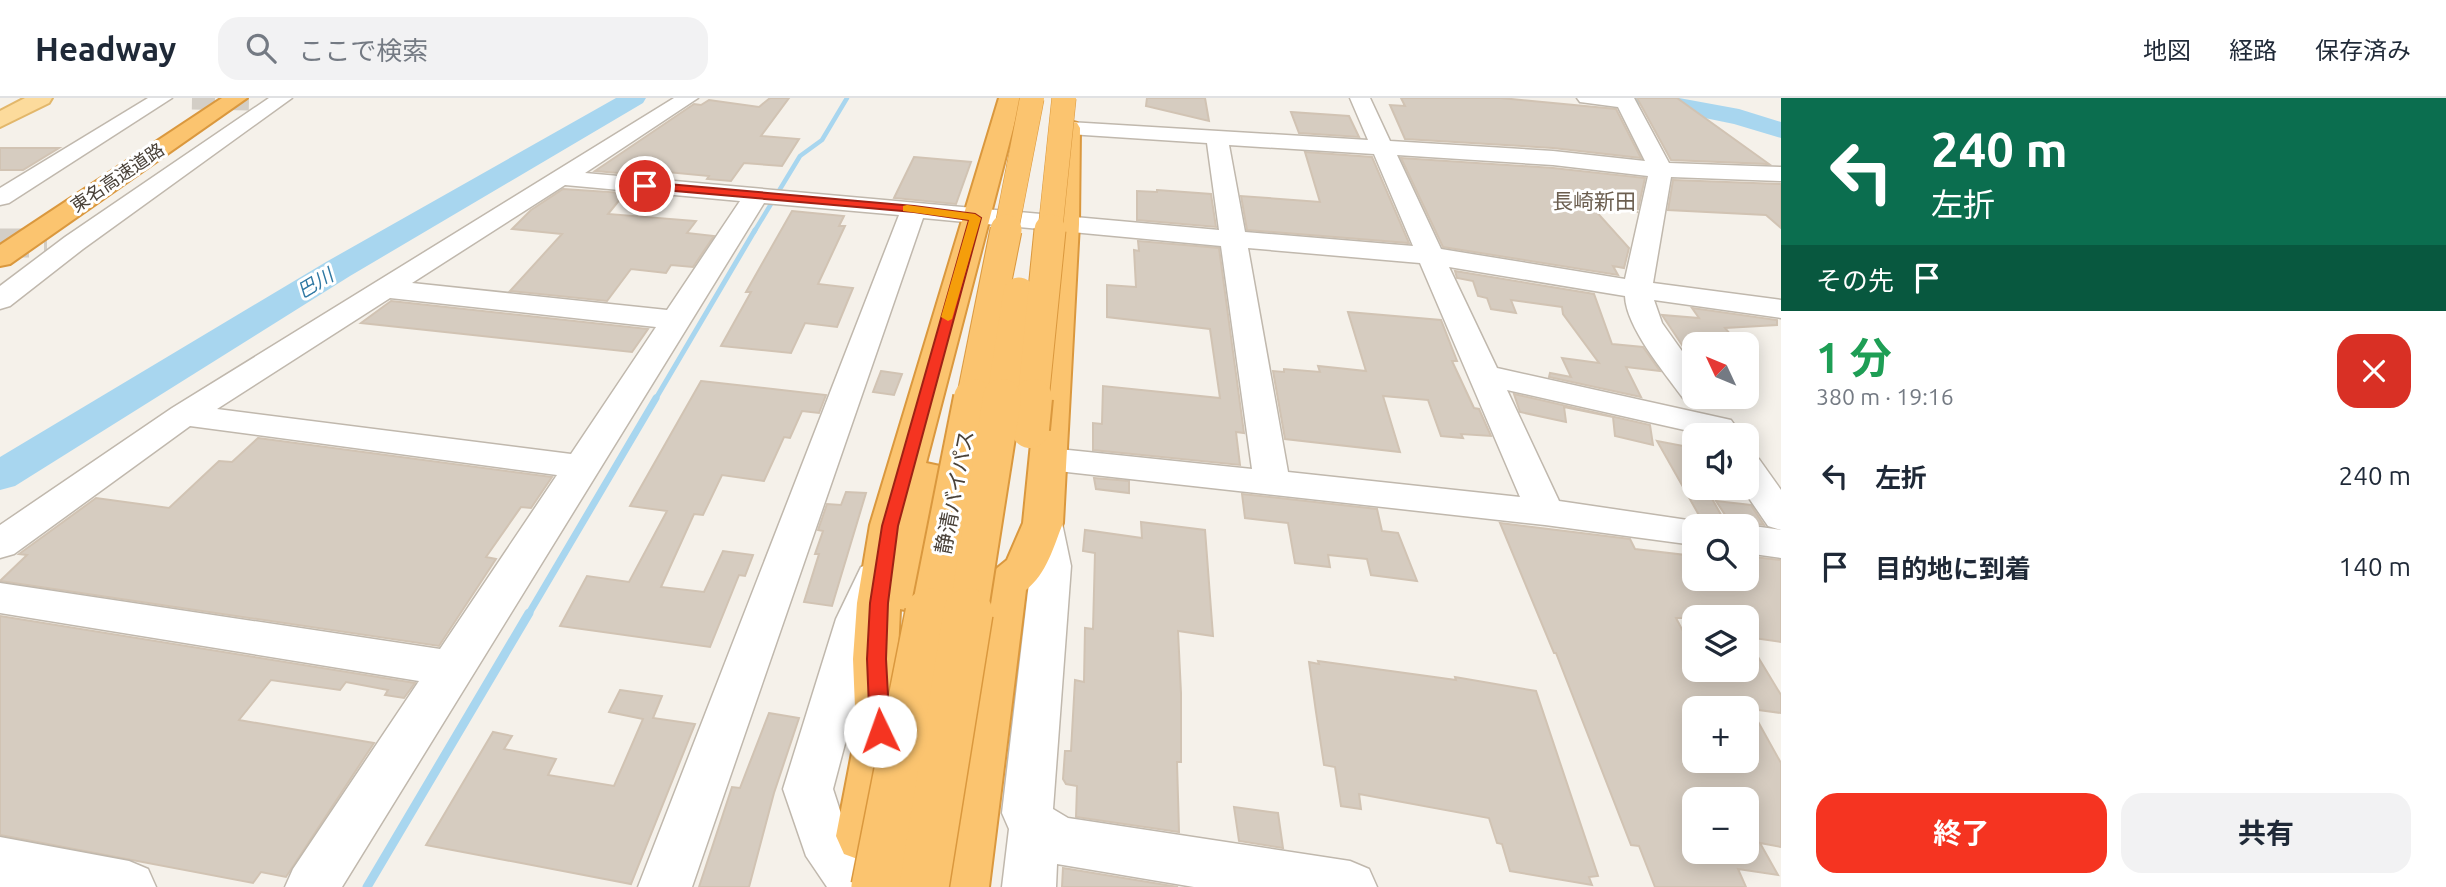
<!DOCTYPE html>
<html lang="ja">
<meta charset="utf-8">
<style>
:root{--surface:#fff;--page:#f2f2f3;--text:#1f2937;--muted:#747a83;--line:#e0e1e3;--accent:#f53421}
body{margin:0;font-family:Ubuntu,"Noto Sans JP",sans-serif;background:var(--page);color:var(--text);height:100vh;display:flex;flex-direction:column;font-size:26px;white-space:nowrap}
*{box-sizing:border-box;margin:0}
p{font-size:23px;color:var(--muted)}
.icon{flex:none;width:38px;height:38px;fill:none;stroke:currentColor;stroke-width:2;stroke-linecap:round;stroke-linejoin:round}
.map{position:relative;flex:1;overflow:hidden}
.panel{display:flex;flex-direction:column;background:var(--surface);width:665px}
.panel>*{flex:none}
.banner{background:#0b6e4f;color:#fff;overflow:hidden}
.needle{width:46px;rotate:314deg}
.controls{position:absolute;left:1682px;top:234px;display:grid;gap:14px}
.controls a{display:grid;place-items:center;width:77px;height:77px;border-radius:14px;background:var(--surface);box-shadow:0 4px 18px #0003;font-size:35px}
.pin{position:absolute;display:grid;place-items:center;width:60px;height:60px;color:#fff;margin:-30px;border:4px solid #fff;border-radius:50%;box-shadow:0 2px 7px #0007}
.me{position:absolute;width:77px;margin:-38px;rotate:357deg;stroke-linejoin:round;filter:drop-shadow(0 0 5px #0008)}
.turn{display:flex;align-items:center;gap:24px;height:147px;padding:0 35px;font-size:32px}
.turn .icon{width:91px;height:91px;stroke-width:2.5}
.turn b{display:block;font-size:49px;line-height:60px}
.then{display:flex;align-items:center;height:66px;padding:0 35px;background:#0003;gap:14px;font-size:26px}
.round{display:grid;place-items:center;flex:none;width:74px;height:74px;border-radius:21px;background:var(--page)}
.summary{display:flex;align-items:center;justify-content:space-between;height:119px;padding:0 35px}
h1{font-size:42px;font-weight:700;line-height:52px;color:#1e9e55}
.cta{display:flex;gap:14px;margin-top:auto;padding:14px 35px}
.cta a{flex:1;height:80px;border-radius:21px;background:var(--accent);color:#fff;font-size:28px;font-weight:700;line-height:80px;text-align:center}
.cta a+a{background:var(--page);color:var(--text)}
ul{padding:0;list-style:none}
li{display:flex;align-items:center;gap:21px;height:91px;padding:0 35px}
li div{flex:1}
li b{display:block;font-size:26px}
li em{font-style:normal}
header{display:flex;align-items:center;gap:42px;box-sizing:border-box;height:98px;padding:0 35px;background:var(--surface);border-bottom:2px solid var(--line)}
header strong{font-size:33px}
nav{display:flex;gap:38px;margin-inline-start:auto;font-size:24px}
.search{width:490px;height:63px;background:var(--page);display:flex;align-items:center;gap:18px;box-sizing:border-box;padding:0 24px;border-radius:21px;color:var(--muted);font-size:26px}
main{display:flex;flex:1;min-height:0}
.map>svg:first-child{display:block}
.lines{fill:none;stroke-linecap:round;stroke-linejoin:round}
.stream-far3{stroke:#a8d6ef;stroke-width:4.5}
.stream-far2{stroke:#a8d6ef;stroke-width:5}
.stream-far1{stroke:#a8d6ef;stroke-width:7}
.stream{stroke:#a8d6ef;stroke-width:9}
.river{fill:#a8d6ef;fill-rule:evenodd}
.building{fill:#d6ccc0;stroke:#d1c3b3;stroke-width:2;fill-rule:evenodd}
.minor-tunnel-far1{stroke:#d3cec6;stroke-width:23;stroke-dasharray:23 11;stroke-linecap:butt}
.minor-tunnel{stroke:#d3cec6;stroke-width:29;stroke-dasharray:29 15;stroke-linecap:butt}
.minor-casing{stroke:#c0b8ad;stroke-width:3}
.major-casing{stroke:#e2b76b;stroke-width:4}
.highway-casing{stroke:#da983e;stroke-width:4}
.minor{fill:#fff;fill-rule:evenodd}
.major{fill:#fcdb9c;fill-rule:evenodd}
.highway{fill:#fbc46f;fill-rule:evenodd}
.highway-bridge-far3-casing{stroke:#da983e;stroke-width:25;stroke-linecap:butt}
.highway-bridge-far2-casing{stroke:#da983e;stroke-width:33;stroke-linecap:butt}
.highway-bridge-far1-casing{stroke:#da983e;stroke-width:42;stroke-linecap:butt}
.highway-bridge-casing{stroke:#da983e;stroke-width:52;stroke-linecap:butt}
.highway-bridge-far3{stroke:#fbc46f;stroke-width:24}
.highway-bridge-far2{stroke:#fbc46f;stroke-width:31}
.highway-bridge-far1{stroke:#fbc46f;stroke-width:38}
.highway-bridge{stroke:#fbc46f;stroke-width:49}
.route{fill:#f53421;stroke:#9f2215;stroke-width:2}
.slow{fill:#f59e0b}
.labels{text-anchor:middle;dominant-baseline:central;stroke-width:6;stroke-linejoin:round;paint-order:stroke}
.far-street-label{font-size:18px;fill:#494138;stroke:#fff}
.far-water-label{font-size:19px;font-style:italic;fill:#2f78a3;stroke:#fff}
.far-quarter-label{font-size:21px;fill:#6b5e4f;stroke:#fff}
.street-label{font-size:21px;fill:#494138;stroke:#fff}
</style>
<header>
<strong>Headway</strong>
<div class="search"><svg class="icon" aria-label="search" viewBox="0 0 24 24"><circle cx="10" cy="10" r="6"/><path d="M15 15l6 6"/></svg>ここで検索</div>
<nav><a>地図</a><a>経路</a><a>保存済み</a></nav>
</header>
<main>
<div class="map">
<svg width="1781" height="789" viewBox="0 0 1781 789">
<rect width="100%" height="100%" fill="#f5f1ea"/>
<g class="lines">
<polyline class="stream-far3" points="754,134 800,58 822,42 847,0"/>
<polyline class="stream-far2" points="655,302 755,132"/>
<polyline class="stream-far1" points="528,517 656,300"/>
<polyline class="stream" points="367,789 529,515"/>
<g class="river">
<polygon points="616,0 646,0 643,5 350,178 15,388 0,392 0,359 326,164"/>
<polygon points="1629,0 1679,0 1739,11 1781,24 1781,40 1734,26 1632,5"/>
</g>
</g>
<g class="building">
<polygon points="770,0 789,0 761,38 799,41 782,68 744,65 731,83 707,81 709,78 646,72 641,77 595,73 694,6 701,7 709,2 759,9"/>
<polygon points="1147,0 1205,0 1209,23 1146,8"/>
<polygon points="1401,0 1501,0 1616,11 1641,60 1553,50 1405,41 1390,7 1405,8"/>
<polygon points="1637,0 1677,0 1769,66 1671,62"/>
<polygon points="1291,14 1349,18 1359,39 1299,35"/>
<polygon points="0,50 59,50 23,72 0,72"/>
<polygon points="1305,54 1372,59 1409,145 1247,132 1241,98 1320,104"/>
<polygon points="914,59 971,64 956,106 894,100"/>
<polygon points="1401,60 1553,70 1645,80 1638,111 1635,111 1637,114 1593,110 1629,150 1624,170 1613,168 1618,177 1443,149"/>
<polygon points="1673,82 1781,86 1781,130 1766,117 1668,112"/>
<polygon points="563,91 625,95 608,116 696,123 687,135 714,138 693,169 671,167 666,175 631,171 607,203 510,193 562,136 512,131 531,112"/>
<polygon points="1157,92 1211,96 1216,129 1137,122 1137,93 1157,94"/>
<polygon points="792,113 844,118 839,128 845,128 818,186 853,190 837,229 805,225 791,255 721,248 751,194 746,194"/>
<polygon points="1138,143 1219,150 1244,335 1236,334 1240,367 1093,352 1093,325 1102,326 1103,288 1220,300 1210,231 1107,219 1107,187 1136,189 1134,152 1139,153"/>
<polygon points="1455,173 1594,196 1612,246 1643,249 1660,273 1626,269 1641,299 1549,279 1550,275 1571,279 1562,260 1599,265 1563,216 1562,209 1511,202 1516,215 1491,211 1487,200 1478,198 1473,183 1457,180"/>
<polygon points="391,203 648,231 632,254 361,225"/>
<polygon points="1692,210 1777,222 1777,227 1725,230 1739,247 1694,247 1694,265 1662,217 1699,220"/>
<polygon points="1348,214 1441,222 1457,263 1452,263 1474,310 1479,311 1491,338 1461,336 1463,340 1441,338 1428,302 1383,298 1400,354 1285,341 1273,273 1284,274 1284,271 1320,274 1318,268 1366,273"/>
<polygon points="881,273 902,276 894,297 873,294"/>
<polygon points="701,283 826,297 819,315 802,313 790,340 784,339 764,383 722,377 703,417 694,416 661,489 704,494 723,453 753,457 745,478 739,477 710,549 560,528 587,478 629,484 667,413 630,408"/>
<polygon points="1514,296 1650,327 1653,347 1615,338 1613,319 1564,309 1566,324 1520,314"/>
<polygon points="258,340 552,379 531,410 521,409 486,459 496,461 439,548 0,483 27,457 19,456 96,400 169,410 219,363 232,364"/>
<polygon points="1657,343 1694,350 1694,390 1706,390 1724,422 1700,419"/>
<polygon points="1094,380 1129,383 1129,395 1096,391"/>
<polygon points="846,394 866,395 832,508 804,504 819,456 815,456 823,433 818,432 827,406 841,407"/>
<polygon points="1242,396 1377,411 1382,433 1398,435 1417,483 1371,477 1367,461 1328,457 1330,469 1295,465 1288,425 1245,420"/>
<polygon points="1716,403 1751,407 1764,427 1746,424 1733,429"/>
<polygon points="1141,424 1205,432 1213,538 1178,533 1181,595 1181,664 1177,664 1179,734 1076,719 1077,688 1066,686 1063,681 1065,653 1071,653 1075,582 1084,584 1085,530 1093,531 1095,455 1083,453 1085,432 1142,440"/>
<path d="M1500,425l130,16 5,10 59,7v23h52v-23l35,4v82l-35,-5v-19h-70l18,34v18h52v-33l35,58v18l-30,-4 30,54v84l-21,-4 18,32 -40,-6 8,18h-91l-16,-41 -8,-1 -75,-192h-2zM1694,611h52v52h-52zM1694,702h52v52h-52z"/>
<polygon points="0,518 415,585 404,600 385,597 388,592 346,584 340,592 271,582 239,622 374,645 286,779 261,774 253,785 0,737"/>
<polygon points="1318,563 1456,582 1455,579 1536,593 1598,778 1589,779 1592,787 1510,773 1502,746 1497,745 1489,720 1359,696 1361,711 1341,708 1335,669 1324,667 1316,614 1309,564 1319,566"/>
<polygon points="620,592 662,598 653,620 695,626 631,786 426,747 493,634 512,638 504,651 556,661 548,677 614,688 643,621 609,614"/>
<polygon points="769,615 799,620 774,695 749,789 699,789 732,689 740,690"/>
<polygon points="1234,709 1278,715 1283,750 1239,743"/>
<polygon points="1063,770 1178,789 1062,789"/>
</g>
<g class="lines">
<polyline class="minor-tunnel-far1" points="192,0 251,1"/>
<polyline class="minor-tunnel" points="0,145 47,145"/>
<g class="minor-casing">
<g id="minor">
<polygon points="148,0 172,0 9,105 0,107 0,90"/>
<polygon points="269,0 292,0 83,151 10,208 0,211 0,188 65,139"/>
<path d="M674,0h24l-113,75 634,57 -12,-87 -138,-9 -8,-1 -3,-5 3,-5 8,-1 299,18 -18,-42h20l20,43 163,10 92,10 -27,-54 -38,-5 -3,-4h57l35,65 112,4v14l-110,-4 -18,106 128,17v18l-127,-18 8,23 32,45v29h12l-12,4 -11,-3c-19,-26 -57,-71 -58,-102l-176,-29 48,101 234,52 5,7 -5,7 -20,2 -204,-46 52,111 149,22 2,4h-16v18l-149,-20 -496,-55 -12,-3 -6,-8 6,-8 12,-3 203,21 -31,-223 -298,-28 -231,669h-54l261,-672 -135,-12 -422,684h-57l8,-18 126,-188 -419,-68v-30l440,66 117,-174 -367,-49 -176,128 -14,4v-33l172,-117zM1229,47l145,9 39,92 -168,-14zM1397,57l156,10 95,11 -23,103 -184,-30zM565,87l175,16 -73,109 -255,-27zM1248,150l172,15 100,234 -232,-25zM390,200l266,29 -85,127 -354,-45z"/>
<polygon points="1746,358 1759,361 1781,392 1781,432 1768,428 1742,390 1746,390"/>
<polygon points="1043,412 1056,416 1062,425 1071,468 1053,711 1068,720 1350,763 1369,771 1377,789 1194,789 1057,766 1056,789 1002,789 1009,731 1002,715 1031,468 1024,425 1030,416"/>
<polygon points="1746,427 1781,432 1781,460 1746,455 1746,429 1741,429"/>
<polygon points="875,464 889,469 895,479 878,521 833,691 845,728 874,766 881,784 879,789 827,789 806,758 783,691 836,521 861,469"/>
<polygon points="0,739 129,763 148,771 156,789 0,789"/>
</g>
</g>
<g class="major-casing">
<polygon id="major" points="25,0 52,0 49,5 0,29 0,13"/>
</g>
<g class="highway-casing">
<g id="highway">
<polygon points="222,0 247,0 10,166 0,168 0,147"/>
<path d="M999,0h22l-95,365 14,3 6,9 -20,119 -6,11 -15,5 -5,-1c-1,32 -6,67 9,96l-19,131 -8,18 -19,7 -19,-7 -8,-18 20,-104 -3,-73 4,-56 13,-78z"/>
<path d="M1069,23l8,2 3,5 -1,96 -16,299c-10,25 -16,50 -37,67l-37,297h-56l52,-303 6,-11 16,-13 16,-37 30,-299 5,-96 3,-5z"/>
</g>
</g>
<use href="#minor" class="minor"/>
<use href="#major" class="major"/>
<use href="#highway" class="highway"/>
<g class="highway-bridge-far3-casing">
<g id="highway-bridge-far3">
<polyline points="1006,134 1032,0"/>
<polyline points="1050,134 1064,0"/>
</g>
</g>
<g class="highway-bridge-far2-casing">
<g id="highway-bridge-far2">
<polyline points="972,302 1006,132"/>
<polyline points="1002,302 1019,195"/>
<polyline points="1033,302 1050,132"/>
</g>
</g>
<g class="highway-bridge-far1-casing">
<g id="highway-bridge-far1">
<polyline points="1030,331 1033,300"/>
<polyline points="930,517 973,300"/>
<polyline points="968,517 1002,300"/>
</g>
</g>
<g class="highway-bridge-casing">
<g id="highway-bridge">
<polyline points="876,789 930,515"/>
<polyline points="924,789 968,515"/>
</g>
</g>
<use href="#highway-bridge-far3" class="highway-bridge-far3"/>
<use href="#highway-bridge-far2" class="highway-bridge-far2"/>
<use href="#highway-bridge-far1" class="highway-bridge-far1"/>
<use href="#highway-bridge" class="highway-bridge"/>
</g>
<polygon class="route" points="645,84 914,108 975,116 981,120 898,428 888,505 886,561 890,633 887,639 880,642 873,639 870,633 867,561 870,505 882,428 969,122 914,114 641,90 641,85"/>
<polygon class="slow" points="907,107 975,116 981,120 952,221 948,223 941,219 969,122 903,113 903,108"/>
<g class="labels">
<g class="far-street-label">
<text transform="translate(117 79) rotate(-34)">東名高速道路</text>
</g>
<g class="far-water-label">
<text transform="translate(315 185) rotate(-31)">巴川</text>
</g>
<g class="far-quarter-label">
<text x="1594" y="103">長崎新田</text>
</g>
<g class="street-label">
<text transform="translate(954 394) rotate(-79)">静清バイパス</text>
</g>
</g>
</svg>
<div class="controls">
<a><svg class="needle" viewBox="-14 -14 28 28"><path d="M0-13l5 13h-10z" fill="#e53935"/><path d="M0 13l5-13h-10z" fill="#747a83"/></svg></a>
<a><svg class="icon" aria-label="sound" viewBox="0 0 24 24"><path d="M4 9h4l5-4v14l-5-4H4zM17 9q2 3 0 6"/></svg></a>
<a><svg class="icon" aria-label="search" viewBox="0 0 24 24"><circle cx="10" cy="10" r="6"/><path d="M15 15l6 6"/></svg></a>
<a><svg class="icon" aria-label="layers" viewBox="0 0 24 24"><path d="M12 4l9 5-9 5-9-5zM3 14l9 5 9-5"/></svg></a>
<a>+</a>
<a>−</a>
</div>
<div class="pin" style="left:645px;top:88px;background:#d93025"><svg class="icon" aria-label="arrive" viewBox="0 0 24 24"><path d="M6 21V4h12l-3 4 3 4H6"/></svg></div>
<svg class="me" style="left:880px;top:633px" viewBox="-20 -20 40 40"><circle r="19" fill="#fff"/><path d="M0-13L10 11 0 6-10 11z" fill="#f53421"/></svg>
</div>
<section class="panel">
<div class="banner">
<div class="turn"><svg class="icon" aria-label="left" viewBox="0 0 24 24"><path d="M17 20v-9H6M10 6l-5 5 5 5"/></svg><div><b>240 m</b>左折</div></div>
<div class="then">その先<svg class="icon" aria-label="arrive" viewBox="0 0 24 24"><path d="M6 21V4h12l-3 4 3 4H6"/></svg></div>
</div>
<div class="summary"><div><h1>1 分</h1><p>380 m · 19:16</p></div><a class="round" style="background:#d93025;color:#fff"><svg class="icon" aria-label="close" viewBox="0 0 24 24"><path d="M6 6l12 12M18 6L6 18"/></svg></a></div>
<ul>
<li><svg class="icon" aria-label="left" viewBox="0 0 24 24"><path d="M17 20v-9H6M10 6l-5 5 5 5"/></svg><div><b>左折</b></div><em>240 m</em></li>
<li><svg class="icon" aria-label="arrive" viewBox="0 0 24 24"><path d="M6 21V4h12l-3 4 3 4H6"/></svg><div><b>目的地に到着</b></div><em>140 m</em></li>
</ul>
<div class="cta"><a>終了</a><a>共有</a></div>
</section>
</main>
